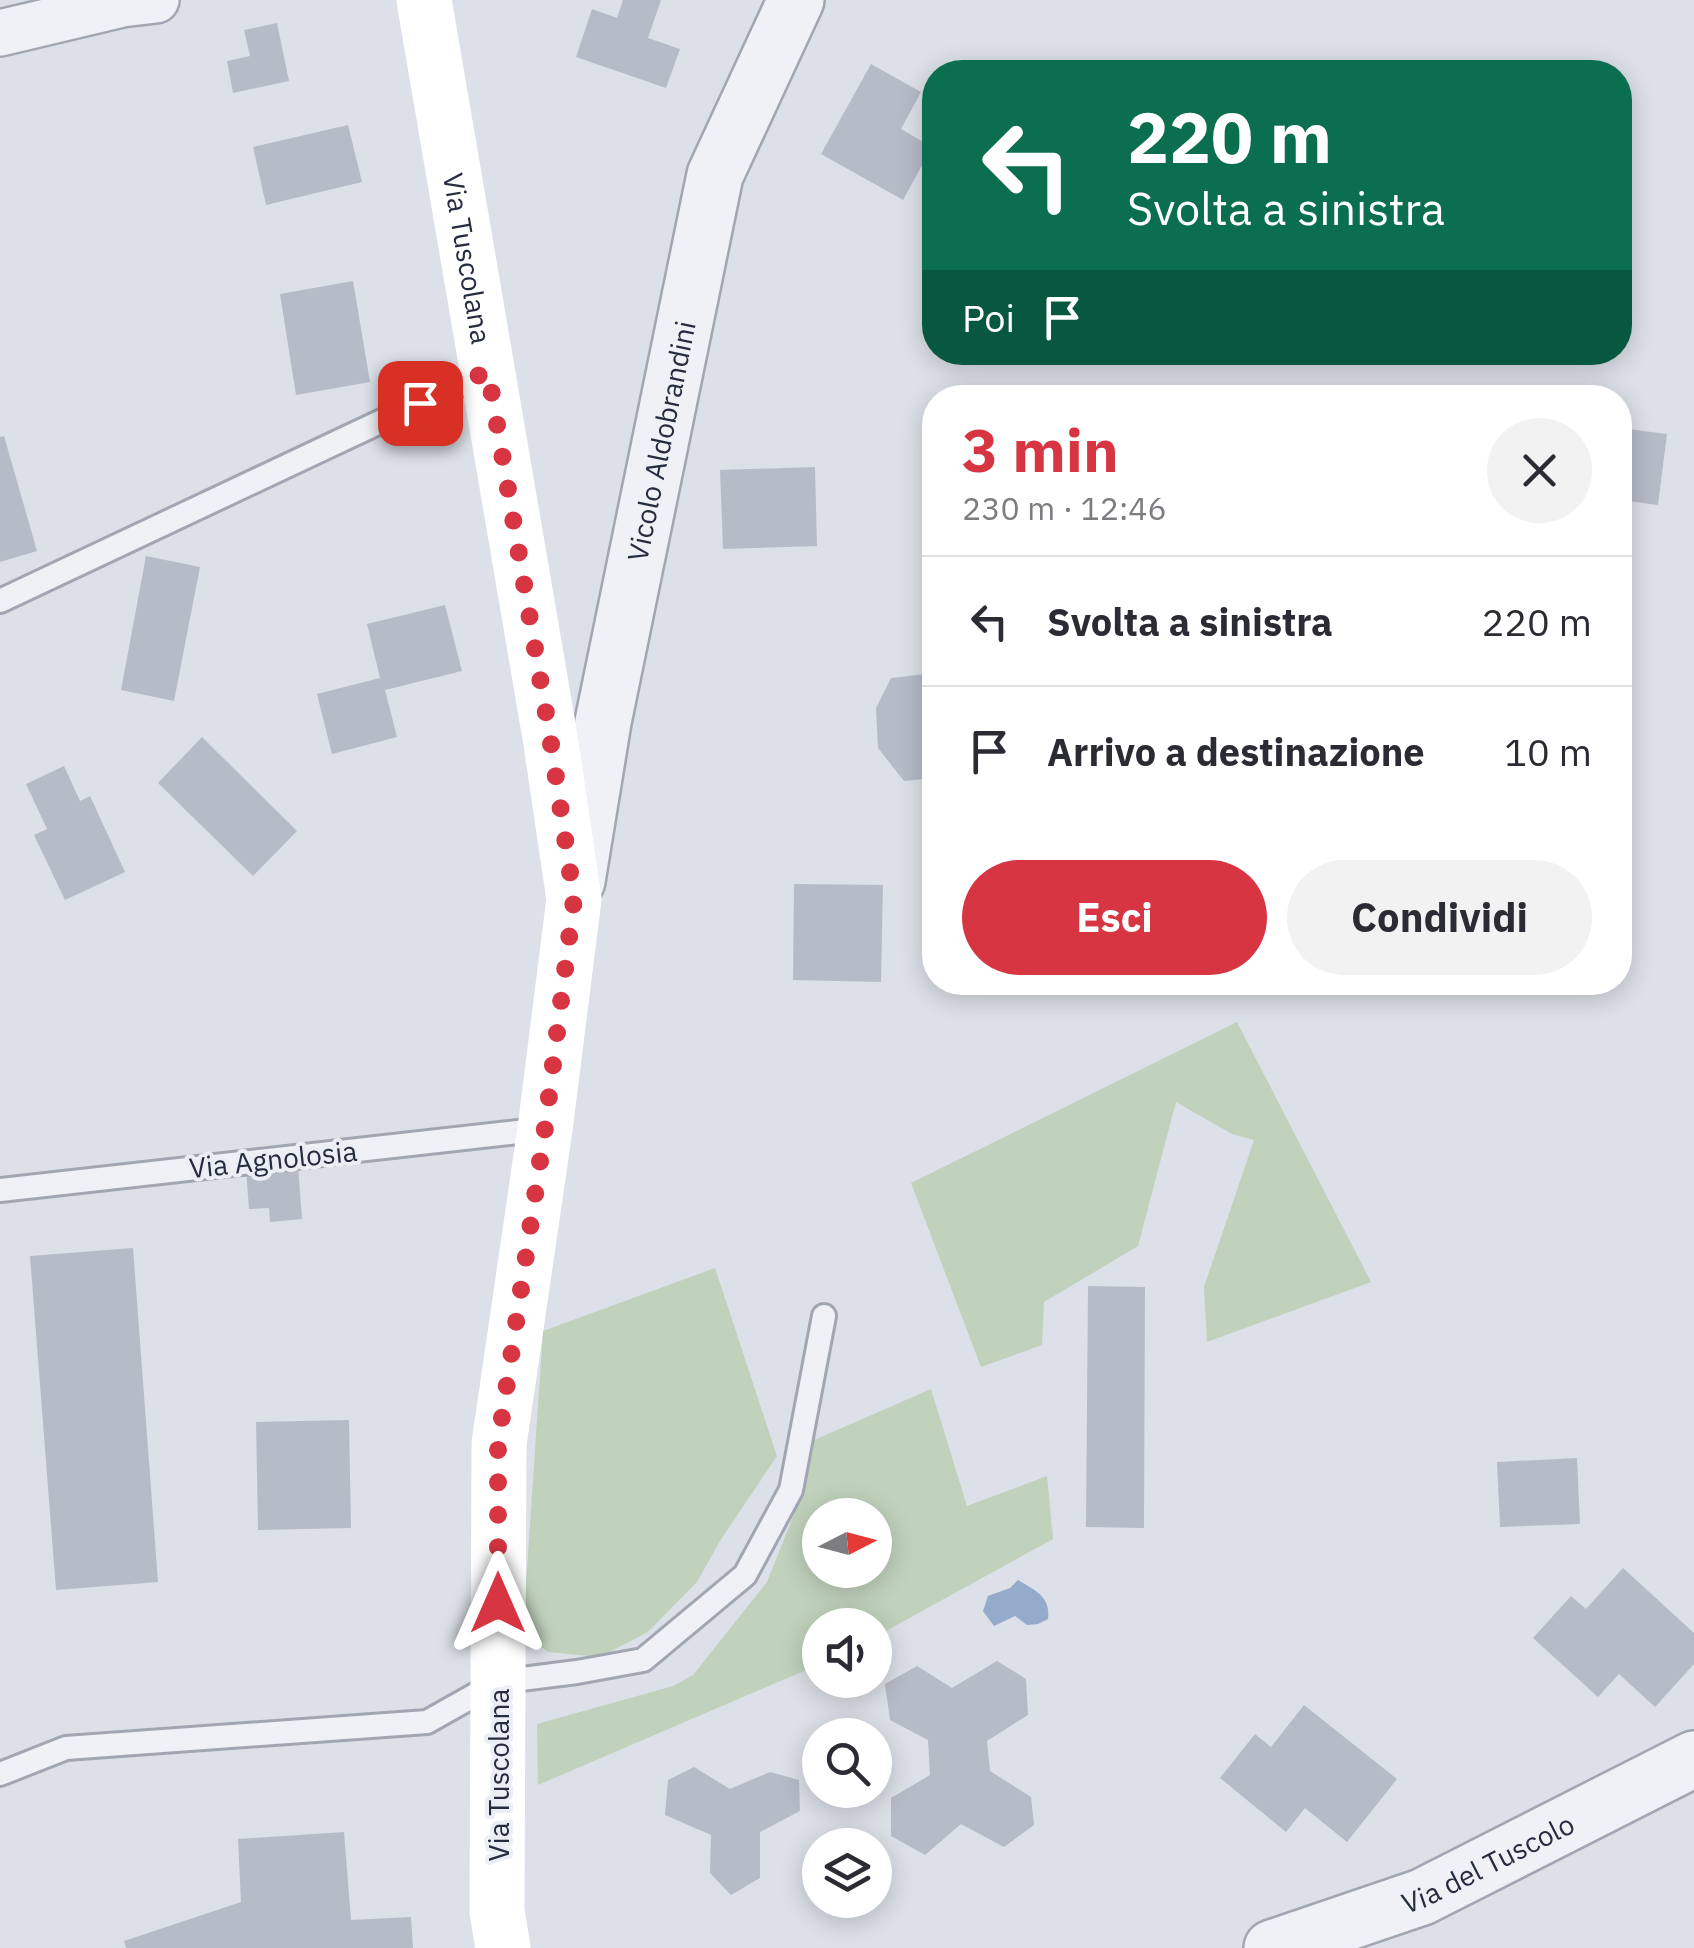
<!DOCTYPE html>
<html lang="it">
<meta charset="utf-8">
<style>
:root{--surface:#fff;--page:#f2f2f3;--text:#2b2b33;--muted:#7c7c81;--line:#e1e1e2;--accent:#d83543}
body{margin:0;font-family:"IBM Plex Sans",sans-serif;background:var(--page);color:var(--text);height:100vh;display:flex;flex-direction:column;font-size:38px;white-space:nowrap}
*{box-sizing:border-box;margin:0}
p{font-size:32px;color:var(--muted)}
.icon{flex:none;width:55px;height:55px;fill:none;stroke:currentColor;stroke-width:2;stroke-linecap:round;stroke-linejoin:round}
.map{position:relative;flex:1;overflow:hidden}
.side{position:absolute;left:922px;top:385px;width:710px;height:610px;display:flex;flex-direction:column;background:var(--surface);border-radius:40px;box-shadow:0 5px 25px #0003}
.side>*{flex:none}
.banner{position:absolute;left:922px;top:60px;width:710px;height:305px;border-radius:40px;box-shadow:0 5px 25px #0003;background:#0b6e4f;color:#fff;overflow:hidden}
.needle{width:65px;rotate:84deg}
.buttons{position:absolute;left:802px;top:1498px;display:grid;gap:20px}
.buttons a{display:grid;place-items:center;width:90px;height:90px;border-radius:50%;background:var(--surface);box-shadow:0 5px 25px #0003;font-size:50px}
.pin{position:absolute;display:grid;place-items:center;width:85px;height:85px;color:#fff;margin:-42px;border-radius:20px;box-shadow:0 5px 15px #0006}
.me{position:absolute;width:110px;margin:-55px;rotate:0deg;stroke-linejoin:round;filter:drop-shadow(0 0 8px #0008)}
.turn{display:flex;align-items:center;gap:35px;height:210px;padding:0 40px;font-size:45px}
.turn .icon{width:130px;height:130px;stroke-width:2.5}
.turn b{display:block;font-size:70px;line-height:85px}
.then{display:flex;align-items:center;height:95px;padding:0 40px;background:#0003;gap:20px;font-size:38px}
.round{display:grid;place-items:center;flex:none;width:105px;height:105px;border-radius:52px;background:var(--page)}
.head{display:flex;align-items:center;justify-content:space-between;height:170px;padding:0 40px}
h1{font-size:60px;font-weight:700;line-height:75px;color:var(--accent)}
.action{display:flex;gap:20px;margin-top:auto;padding:20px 40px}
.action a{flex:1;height:115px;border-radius:60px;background:var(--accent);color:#fff;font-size:40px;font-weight:700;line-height:115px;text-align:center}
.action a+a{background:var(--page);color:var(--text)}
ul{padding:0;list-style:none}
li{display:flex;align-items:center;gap:30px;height:130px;padding:0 40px;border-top:2px solid var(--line)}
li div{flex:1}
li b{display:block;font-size:38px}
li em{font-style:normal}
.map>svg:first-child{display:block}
.green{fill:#c0d2bc;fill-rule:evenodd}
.water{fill:#94abcb}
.building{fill:#b6bbc8}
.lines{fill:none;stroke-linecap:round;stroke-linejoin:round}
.service-casing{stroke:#a1a6b2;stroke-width:28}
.minor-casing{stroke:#a1a6b2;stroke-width:50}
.tertiary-casing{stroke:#a1a6b2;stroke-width:60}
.service{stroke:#eff1f6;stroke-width:22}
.minor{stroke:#eff1f6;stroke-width:45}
.tertiary{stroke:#eff1f6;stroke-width:55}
.secondary{stroke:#fff;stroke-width:55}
.route{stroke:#d83543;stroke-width:18;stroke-dasharray:0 32.4}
.labels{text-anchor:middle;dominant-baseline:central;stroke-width:8;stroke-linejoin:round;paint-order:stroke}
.street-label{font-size:28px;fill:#252c3f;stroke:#ebeff5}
</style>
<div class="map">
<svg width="1694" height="1948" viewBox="0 0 1694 1948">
<rect width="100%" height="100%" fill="#dce0e8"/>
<g class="green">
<polygon points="1237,1022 1371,1282 1207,1342 1204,1287 1254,1140 1232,1134 1176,1102 1138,1246 1044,1302 1042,1345 981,1367 911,1183"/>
<polygon points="715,1268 777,1456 720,1541 697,1582 648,1632 600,1657 548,1652 527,1636 525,1600 543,1331"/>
<path d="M931,1389l36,117 80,-30 6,63 -178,98v-12h-55v39l-282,121 -1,-61 136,-38 20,-11 74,-93 39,-98 6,-43zM820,1515h55v55h-55z"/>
</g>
<path class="water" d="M1018,1580c16,10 33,16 30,39l-10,5 -11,1 -12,-9 -21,10 -11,-15 5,-15 22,-8z"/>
<g class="building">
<polygon points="623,0 661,0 648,38 680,49 666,88 576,57 592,9 617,18"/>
<polygon points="277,23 289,81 233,93 227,61 250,56 244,30"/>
<polygon points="871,64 921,92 901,129 932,147 903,200 821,154"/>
<polygon points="348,125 362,182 266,205 253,147"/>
<polygon points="353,281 370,382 296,395 280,294"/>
<polygon points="1620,428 1667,434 1658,505 1620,500"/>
<polygon points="4,436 37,551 0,562 0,437"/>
<polygon points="815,467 817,546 723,549 720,470"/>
<polygon points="146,556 200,567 174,701 121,690"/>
<polygon points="445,605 462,671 385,690 397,737 332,754 317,694 380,678 367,624"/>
<polygon points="935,673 935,778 904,781 878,748 876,708 891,678"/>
<polygon points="202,737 297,831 253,876 158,783"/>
<polygon points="64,766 80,801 90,796 125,872 65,900 34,835 47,829 26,784"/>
<polygon points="794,884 883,885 881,982 793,980"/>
<polygon points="298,1166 302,1219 270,1222 269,1208 249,1209 246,1170"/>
<polygon points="133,1248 158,1582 56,1590 30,1256"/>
<polygon points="1088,1286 1145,1287 1144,1528 1086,1527"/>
<polygon points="349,1420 351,1528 258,1530 256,1422"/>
<polygon points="1577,1458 1580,1524 1500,1527 1497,1462"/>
<polygon points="1623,1568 1694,1633 1694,1664 1655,1707 1619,1674 1598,1697 1533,1638 1571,1596 1586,1609"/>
<polygon points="997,1661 1026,1679 1028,1715 987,1741 990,1771 1031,1797 1034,1825 1004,1847 961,1824 925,1855 891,1836 891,1798 930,1775 928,1740 890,1720 885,1684 917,1666 952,1688"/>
<polygon points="1304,1705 1397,1779 1347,1842 1305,1808 1286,1832 1220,1778 1255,1734 1271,1747"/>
<polygon points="694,1767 730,1789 770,1772 799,1780 800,1811 760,1832 760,1878 731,1895 710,1873 711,1835 665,1815 668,1780"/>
<polygon points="344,1832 351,1920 411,1917 413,1948 126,1948 124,1941 241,1902 238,1839"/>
</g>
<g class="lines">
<g class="service-casing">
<g id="service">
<polyline points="0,601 488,371"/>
<polyline points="0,1190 545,1129"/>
<polyline points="0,1774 66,1748 427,1722 498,1682 577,1672 643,1660 745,1575 791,1490 824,1316"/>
</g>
</g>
<g class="minor-casing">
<polyline id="minor" points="0,33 122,4 156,0"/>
</g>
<g class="tertiary-casing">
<g id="tertiary">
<path id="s1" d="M577,881l26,-159 112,-547 81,-175"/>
<path id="s2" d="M1272,1948l150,-51 272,-138"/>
</g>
</g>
<use href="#service" class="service"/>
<use href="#minor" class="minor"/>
<use href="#tertiary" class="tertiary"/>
<path class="secondary" id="s3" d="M424,0l126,737 24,162 -29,230 -46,315 -2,467 6,37"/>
</g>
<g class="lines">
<polyline class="route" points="420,403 488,371 550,737 574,899 545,1128 498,1444 498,1603"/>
</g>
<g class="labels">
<g class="street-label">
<text stroke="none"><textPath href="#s3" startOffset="262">Via Tuscolana</textPath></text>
<text stroke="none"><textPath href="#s1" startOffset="448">Vicolo Aldobrandini</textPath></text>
<text transform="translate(273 1159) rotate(-6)">Via Agnolosia</text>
<text transform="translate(498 1775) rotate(-90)">Via Tuscolana</text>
<text stroke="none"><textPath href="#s2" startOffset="232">Via del Tuscolo</textPath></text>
</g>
</g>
</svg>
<div class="buttons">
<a><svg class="needle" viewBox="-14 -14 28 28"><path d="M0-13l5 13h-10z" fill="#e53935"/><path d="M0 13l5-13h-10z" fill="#7c7c81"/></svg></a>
<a><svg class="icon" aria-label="sound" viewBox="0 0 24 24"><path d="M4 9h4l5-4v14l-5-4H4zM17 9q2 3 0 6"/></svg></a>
<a><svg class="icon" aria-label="search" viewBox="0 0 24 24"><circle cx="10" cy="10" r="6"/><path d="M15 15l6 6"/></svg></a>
<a><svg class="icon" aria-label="layers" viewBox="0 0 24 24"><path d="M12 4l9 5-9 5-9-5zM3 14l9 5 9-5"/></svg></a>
</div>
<div class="pin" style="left:420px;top:403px;background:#d93025"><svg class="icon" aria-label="arrive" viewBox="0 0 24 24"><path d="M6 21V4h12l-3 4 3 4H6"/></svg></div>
<svg class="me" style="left:498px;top:1603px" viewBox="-20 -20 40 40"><path d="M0-17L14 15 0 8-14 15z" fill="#d83543" stroke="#fff" stroke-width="4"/></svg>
<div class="banner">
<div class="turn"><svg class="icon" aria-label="left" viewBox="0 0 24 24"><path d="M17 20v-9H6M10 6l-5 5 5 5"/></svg><div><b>220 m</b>Svolta a sinistra</div></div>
<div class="then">Poi<svg class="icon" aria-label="arrive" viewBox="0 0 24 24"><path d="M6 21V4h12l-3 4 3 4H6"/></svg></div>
</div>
<section class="side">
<div class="head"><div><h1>3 min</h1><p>230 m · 12:46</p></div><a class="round"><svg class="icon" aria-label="close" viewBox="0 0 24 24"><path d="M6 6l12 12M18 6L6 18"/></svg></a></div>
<ul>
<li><svg class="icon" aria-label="left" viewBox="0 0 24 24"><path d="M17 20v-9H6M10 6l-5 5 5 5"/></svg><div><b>Svolta a sinistra</b></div><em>220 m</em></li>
<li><svg class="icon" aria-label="arrive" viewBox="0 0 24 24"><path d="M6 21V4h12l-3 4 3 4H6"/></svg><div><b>Arrivo a destinazione</b></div><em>10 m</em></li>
</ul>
<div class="action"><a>Esci</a><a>Condividi</a></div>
</section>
</div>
